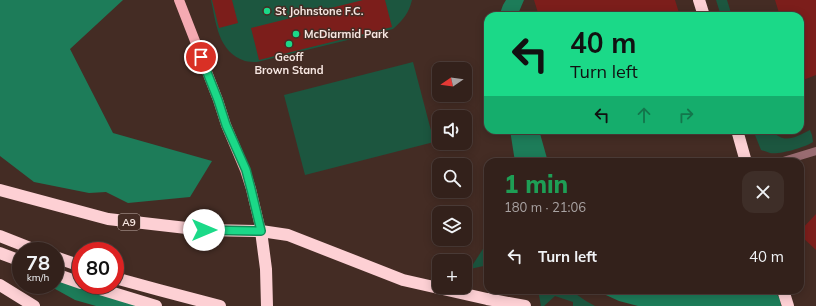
<!DOCTYPE html>
<meta charset="utf-8">
<style>
:root{--surface:#33211b;--page:#3e2e28;--text:#f1f3f6;--muted:#a9a3a3;--line:#4e3e3a}
body{margin:0;font-family:Mulish,sans-serif;background:var(--page);color:var(--text);height:100vh;display:flex;flex-direction:column;font-size:15px;white-space:nowrap}
*{box-sizing:border-box;margin:0}
p{font-size:13px;color:var(--muted)}
.icon{flex:none;width:22px;height:22px;fill:none;stroke:currentColor;stroke-width:2;stroke-linecap:round;stroke-linejoin:round}
.map{position:relative;flex:1;overflow:hidden}
.details{position:absolute;left:484px;top:158px;width:320px;height:136px;display:flex;flex-direction:column;background:var(--surface);border-radius:12px;box-shadow:0 2px 10px #0003,0 0 0 1px var(--line)}
.details>*{flex:none}
.banner{position:absolute;left:484px;top:12px;width:320px;height:122px;border-radius:12px;box-shadow:0 2px 10px #0003,0 0 0 1px var(--line);background:#1bd988;color:#111;overflow:hidden}
.needle{width:26px;rotate:257deg}
.controls{position:absolute;left:432px;top:62px;display:grid;gap:8px}
.controls a{display:grid;place-items:center;width:40px;height:40px;border-radius:8px;background:var(--surface);box-shadow:0 2px 10px #0003,0 0 0 1px var(--line);font-size:20px}
.speed{position:absolute;left:12px;top:242px;display:flex;gap:8px;font-size:20px;font-weight:700;text-align:center}
.speed>*{display:grid;place-content:center;width:52px;height:52px;border-radius:50%;background:var(--surface);box-shadow:0 2px 10px #0003,0 0 0 1px var(--line);line-height:1}
.speed small{font-size:10px;font-weight:400}
.speed .limit{border:6px solid #d22;background:#fff;color:#111}
.pin{position:absolute;display:grid;place-items:center;width:34px;height:34px;color:#fff;margin:-17px;border:2px solid #fff;border-radius:50%;box-shadow:0 1px 4px #0007}
.me{position:absolute;width:44px;margin:-22px;rotate:90deg;stroke-linejoin:round;filter:drop-shadow(0 0 3px #0008)}
.turn{display:flex;align-items:center;gap:14px;height:84px;padding:0 20px;font-size:18px}
.turn .icon{width:52px;height:52px;stroke-width:2.5}
.turn b{display:block;font-size:28px;line-height:34px}
.lanes{display:flex;align-items:center;height:38px;padding:0 20px;background:#0003;justify-content:center;gap:20px;direction:ltr}
.lanes .off{opacity:.35}
.round{display:grid;place-items:center;flex:none;width:42px;height:42px;border-radius:12px;background:var(--page)}
.head{display:flex;align-items:center;justify-content:space-between;height:68px;padding:0 20px}
h1{font-size:24px;font-weight:800;line-height:30px;color:#1e9e55}
ul{padding:0;list-style:none}
li{display:flex;align-items:center;gap:12px;height:60px;padding:0 20px}
li div{flex:1}
li b{display:block;font-size:15px}
li em{font-style:normal}
.map>svg:first-child{display:block}
.green{fill:#1c563f}
.forest{fill:#1d7c59}
.building{fill:#7c1e1b}
.lines{fill:none;stroke-linecap:round;stroke-linejoin:round}
.street{stroke:#996c71;stroke-width:8}
.primary{stroke:#f4aab2;stroke-width:10}
.highway{stroke:#fdd0d4;stroke-width:12}
.route-casing{stroke:#128d58;stroke-width:10}
.route{stroke:#1bd988;stroke-width:7}
.poi-dot{fill:#1bd988;stroke:#442c24;stroke-width:1.5}
.labels{text-anchor:middle;dominant-baseline:central;stroke-width:3;stroke-linejoin:round;paint-order:stroke}
.shield{fill:#442c24;stroke:#c1aea8;stroke-width:1}
.shield-label{font-size:10px;font-weight:bold;fill:#f6e6e1}
.poi-label{font-size:11px;font-weight:bold;fill:#f6e6e1;stroke:#442c24;text-anchor:start}
</style>
<div class="map">
<svg width="816" height="306" viewBox="0 0 816 306">
<rect width="100%" height="100%" fill="#442c24"/>
<g class="green">
<path d="M211,0h201c-3,13 -9,20 -19,29l-136,33c-4,0 -8,0 -12,-1 -27,-9 -29,-38 -34,-61z"/>
<polygon points="716,0 727,0 732,16 721,16"/>
<polygon points="413,62 434,142 305,175 284,95"/>
<path d="M753,130h19c11,15 24,7 38,0l2,5 1,7c-7,5 -34,13 -43,11 -3,-1 -6,-2 -9,-3z"/>
<polygon points="488,241 488,265 470,269"/>
<polygon points="538,290 570,290 586,301 595,306 573,306 573,302 555,296 544,306 541,306"/>
</g>
<g class="forest">
<polygon points="0,0 123,0 70,49 113,133 212,161 190,197 128,203 106,192 89,193 34,182 0,156"/>
<polygon points="506,0 524,0 518,14 518,16 499,16 503,5"/>
<polygon points="510,130 539,130 548,162 515,162"/>
<polygon points="55,276 146,306 96,306 75,300 48,285 55,285"/>
<polygon points="595,290 774,290 780,299 781,306 638,306 619,301"/>
</g>
<g class="building">
<polygon points="212,0 232,0 238,23 219,28"/>
<polygon points="363,0 385,0 392,27 259,60 251,28"/>
<polygon points="534,0 675,0 680,16 539,16"/>
<polygon points="775,0 816,0 816,75 803,80 800,72 800,16 780,16"/>
<polygon points="816,214 816,250 800,235 800,231"/>
</g>
<g class="lines">
<polyline class="street" points="780,162 816,151"/>
<polyline class="primary" points="179,0 218,100 226,125 245,170 251,189 261,231"/>
<g class="highway">
<polyline points="699,0 704,16"/>
<polyline points="737,130 746,162"/>
<polyline points="0,190 108,219 204,230 261,231 288,235 403,280 487,299 525,306"/>
<polyline points="261,231 266,269 267,306"/>
<polyline points="0,236 38,251"/>
<polyline points="0,253 21,261"/>
<polyline points="55,257 81,266"/>
<polyline points="55,274 81,283"/>
<polyline points="115,278 159,290 220,306"/>
<polyline points="0,285 34,306"/>
<polyline points="87,285 156,306"/>
<polyline points="783,290 788,306"/>
</g>
</g>
<g class="lines">
<g class="route-casing">
<polyline id="route" points="201,57 218,100 226,125 246,170 251,189 261,231 204,230"/>
</g>
<use href="#route" class="route"/>
</g>
<g class="poi-dot">
<circle cx="267" cy="11" r="4"/>
<circle cx="296" cy="34" r="4"/>
<circle cx="289" cy="44" r="4"/>
</g>
<g class="labels">
<rect class="shield" x="118" y="214" width="22" height="16" rx="3"/>
<g class="shield-label">
<text x="129" y="222">A9</text>
</g>
<g class="poi-label">
<text x="275" y="11">St Johnstone F.C.</text>
<text x="304" y="34">McDiarmid Park</text>
<text x="289" y="57" text-anchor="middle">Geoff<tspan x="289" dy="13">Brown Stand</tspan></text>
</g>
</g>
</svg>
<div class="controls">
<a><svg class="needle" viewBox="-14 -14 28 28"><path d="M0-13l5 13h-10z" fill="#e53935"/><path d="M0 13l5-13h-10z" fill="#a9a3a3"/></svg></a>
<a><svg class="icon" aria-label="sound" viewBox="0 0 24 24"><path d="M4 9h4l5-4v14l-5-4H4zM17 9q2 3 0 6"/></svg></a>
<a><svg class="icon" aria-label="search" viewBox="0 0 24 24"><circle cx="10" cy="10" r="6"/><path d="M15 15l6 6"/></svg></a>
<a><svg class="icon" aria-label="layers" viewBox="0 0 24 24"><path d="M12 4l9 5-9 5-9-5zM3 14l9 5 9-5"/></svg></a>
<a>+</a>
</div>
<div class="speed"><div>78<small>km/h</small></div><div class="limit">80</div></div>
<div class="pin" style="left:201px;top:57px;background:#d93025"><svg class="icon" aria-label="arrive" viewBox="0 0 24 24"><path d="M6 21V4h12l-3 4 3 4H6"/></svg></div>
<svg class="me" style="left:204px;top:230px" viewBox="-20 -20 40 40"><circle r="19" fill="#fff"/><path d="M0-13L10 11 0 6-10 11z" fill="#1bd988"/></svg>
<div class="banner">
<div class="turn"><svg class="icon" aria-label="left" viewBox="0 0 24 24"><path d="M17 20v-9H6M10 6l-5 5 5 5"/></svg><div><b>40 m</b>Turn left</div></div>
<div class="lanes"><svg class="icon" aria-label="left" viewBox="0 0 24 24"><path d="M17 20v-9H6M10 6l-5 5 5 5"/></svg><svg class="icon off" aria-label="ahead" viewBox="0 0 24 24"><path d="M12 20V5M6 11l6-6 6 6"/></svg><svg class="icon off" aria-label="right" viewBox="0 0 24 24"><path d="M7 20v-9h11M14 6l5 5-5 5"/></svg></div>
</div>
<section class="details">
<div class="head"><div><h1>1 min</h1><p>180 m · 21:06</p></div><a class="round"><svg class="icon" aria-label="close" viewBox="0 0 24 24"><path d="M6 6l12 12M18 6L6 18"/></svg></a></div>
<ul>
<li><svg class="icon" aria-label="left" viewBox="0 0 24 24"><path d="M17 20v-9H6M10 6l-5 5 5 5"/></svg><div><b>Turn left</b></div><em>40 m</em></li>
</ul>
</section>
</div>
